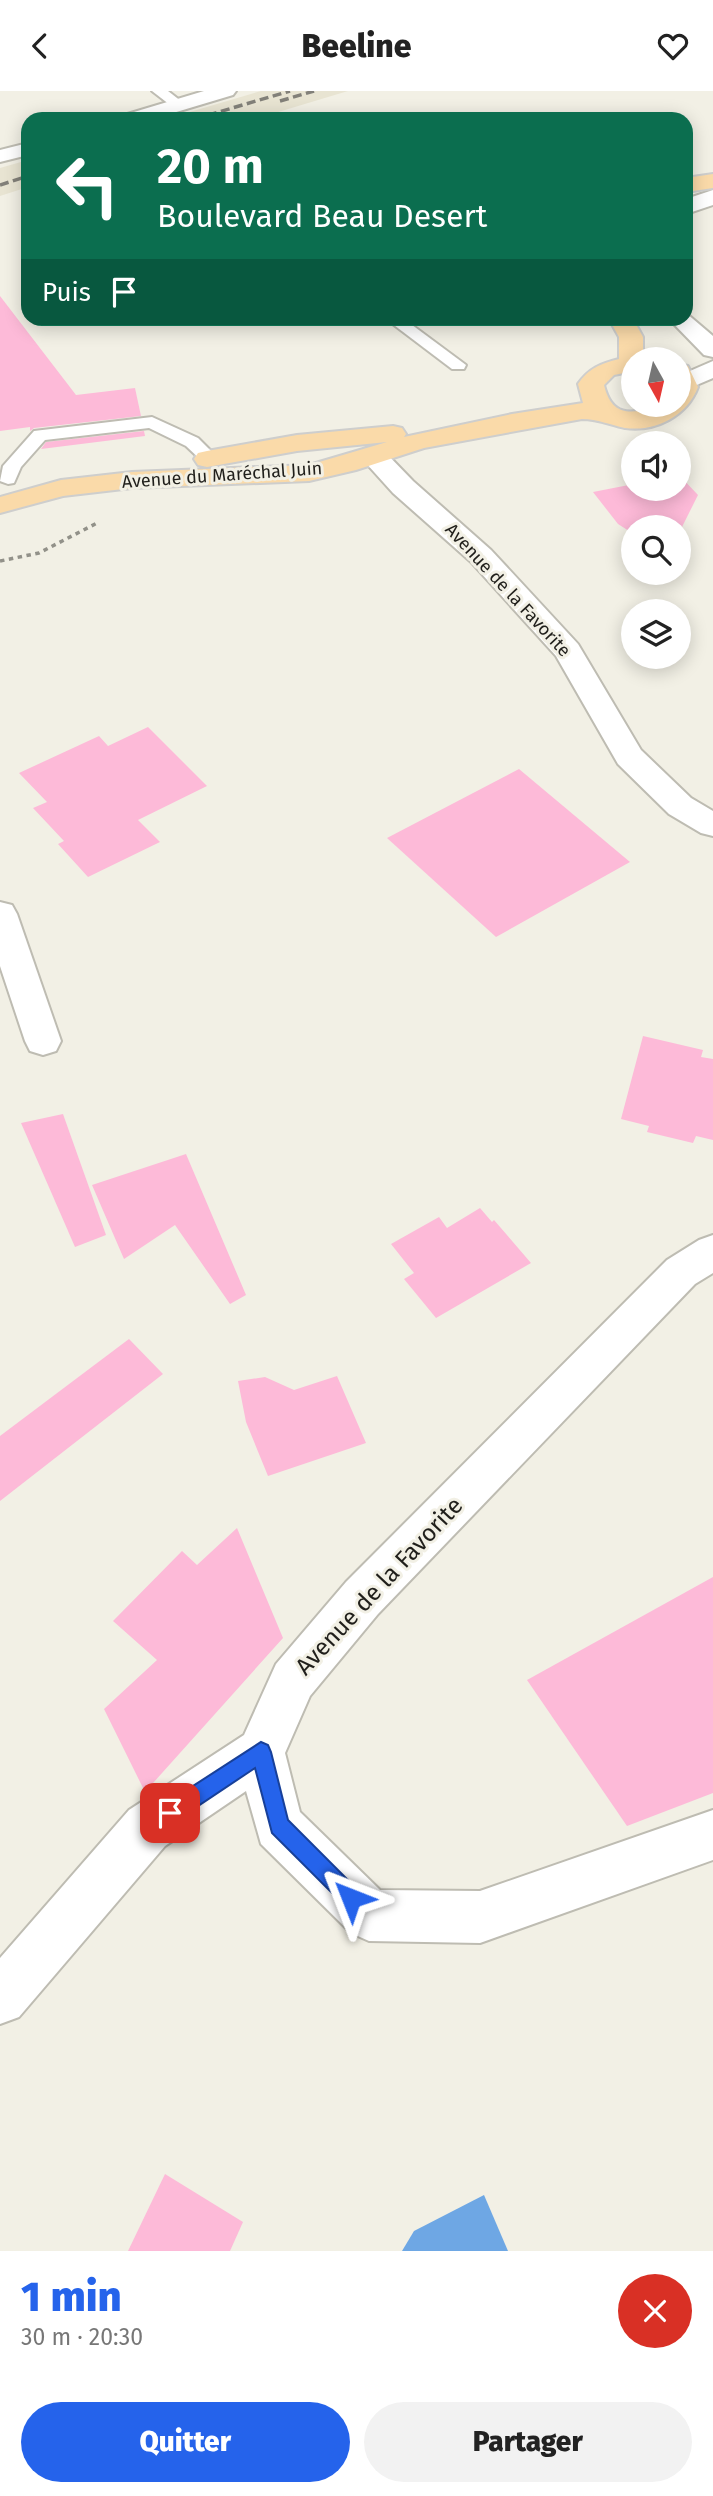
<!DOCTYPE html>
<html lang="fr">
<meta charset="utf-8">
<style>
:root{--surface:#fff;--page:#f2f2f2;--text:#222;--muted:#767676;--accent:#2563eb}
body{margin:0;font-family:"Fira Sans",sans-serif;background:var(--page);color:var(--text);height:100vh;display:flex;flex-direction:column;font-size:26px;white-space:nowrap}
*{box-sizing:border-box;margin:0}
p{font-size:23px;color:var(--muted)}
.icon{flex:none;width:38px;height:38px;fill:none;stroke:currentColor;stroke-width:2;stroke-linecap:round;stroke-linejoin:round}
.map{position:relative;height:2160px;overflow:hidden}
.sheet{display:flex;flex-direction:column;background:var(--surface);flex:1}
.sheet>*{flex:none}
.guide{position:absolute;left:21px;top:21px;width:672px;height:214px;border-radius:21px;box-shadow:0 4px 18px #0003;background:#0b6e4f;color:#fff;overflow:hidden}
.needle{width:46px;rotate:172deg}
.buttons{position:absolute;left:621px;top:256px;display:grid;gap:14px}
.buttons a{display:grid;place-items:center;width:70px;height:70px;border-radius:50%;background:var(--surface);box-shadow:0 4px 18px #0003;font-size:35px}
.pin{position:absolute;display:grid;place-items:center;width:60px;height:60px;color:#fff;margin:-30px;border-radius:14px;box-shadow:0 4px 10px #0006}
.me{position:absolute;width:77px;margin:-38px;rotate:315deg;stroke-linejoin:round;filter:drop-shadow(0 0 5px #0008)}
.turn{display:flex;align-items:center;gap:24px;height:147px;padding:0 21px;font-size:32px}
.turn .icon{width:91px;height:91px;stroke-width:2.5}
.turn b{display:block;font-size:49px;line-height:60px}
.then{display:flex;align-items:center;height:66px;padding:0 21px;background:#0003;gap:14px;font-size:26px}
.round{display:grid;place-items:center;flex:none;width:74px;height:74px;border-radius:37px;background:var(--page)}
.overview{display:flex;align-items:center;justify-content:space-between;height:119px;padding:0 21px}
h1{font-size:42px;font-weight:800;line-height:52px;color:var(--accent)}
.cta{display:flex;gap:14px;margin-top:auto;padding:14px 21px}
.cta a{flex:1;height:80px;border-radius:42px;background:var(--accent);color:#fff;font-size:28px;font-weight:800;line-height:80px;text-align:center}
.cta a+a{background:var(--page);color:var(--text)}
header{display:flex;justify-content:space-between;align-items:center;height:91px;padding:0 21px;background:var(--surface);font-size:32px;font-weight:800}
.map>svg:first-child{display:block}
.built{fill:#e8e4d2}
.water{fill:#6ea7e4}
.building{fill:#fdbad8}
.lines{fill:none;stroke-linecap:round;stroke-linejoin:round}
.lane-casing{stroke:#bebcb2;stroke-width:4}
.street-casing{stroke:#bebcb2;stroke-width:4}
.primary-casing{stroke:#cececd;stroke-width:4}
.path{stroke:#929189;stroke-width:3.5;stroke-dasharray:4.5 4.5;stroke-linecap:butt}
.lane{fill:#fff;fill-rule:evenodd}
.street{fill:#fff;fill-rule:evenodd}
.primary{fill:#fadaa9;fill-rule:evenodd}
.rail{stroke:#828079;stroke-width:3.5;stroke-dasharray:9 4.5;stroke-linecap:butt}
.route{fill:#2563eb;stroke:#184099;stroke-width:2}
.labels{text-anchor:middle;dominant-baseline:central;stroke-width:6;stroke-linejoin:round;paint-order:stroke}
.far-street-label{font-size:18px;fill:#201f1b;stroke:#f2f0e5}
.near-street-label{font-size:24px;fill:#201f1b;stroke:#f2f0e5}
</style>
<header><svg class="icon" aria-label="back" viewBox="0 0 24 24"><path d="M15 5l-7 7 7 7"/></svg>Beeline<svg class="icon" aria-label="heart" viewBox="0 0 24 24"><path d="M12 20l-8-8c-3-5 5-10 8-4 3-6 11-1 8 4z"/></svg></header>
<div class="map">
<svg width="713" height="2160" viewBox="0 0 713 2160">
<rect width="100%" height="100%" fill="#f2f0e5"/>
<g class="built">
<polygon points="261,0 348,0 255,28 166,28"/>
<polygon points="28,69 28,96 0,105 0,77"/>
</g>
<polygon class="water" points="484,2104 508,2160 402,2160 414,2140"/>
<g class="building">
<polygon points="0,205 76,304 135,297 141,325 34,337 30,340 30,336 0,340"/>
<polygon points="144,340 145,345 41,358 46,351"/>
<polygon points="679,384 698,404 679,442 679,436 634,436 634,440 629,440 618,433 593,401 634,393 634,397 679,397"/>
<polygon points="148,636 207,695 138,729 160,751 88,786 58,753 64,750 33,717 47,711 19,682 99,645 108,655"/>
<polygon points="519,678 630,771 496,846 387,747"/>
<polygon points="643,945 703,959 701,966 713,968 713,1049 696,1045 693,1052 647,1041 649,1035 621,1028"/>
<polygon points="63,1023 106,1144 75,1156 21,1032"/>
<polygon points="186,1063 246,1204 230,1213 175,1134 124,1168 92,1094"/>
<polygon points="480,1117 492,1131 494,1129 531,1172 436,1227 404,1188 414,1182 391,1153 439,1126 447,1137"/>
<polygon points="129,1248 163,1283 0,1410 0,1345"/>
<polygon points="337,1285 366,1352 268,1385 246,1331 238,1290 265,1286 294,1299"/>
<polygon points="237,1437 283,1547 145,1701 104,1618 157,1569 113,1530 182,1460 197,1474"/>
<polygon points="713,1486 713,1702 627,1735 527,1589"/>
<polygon points="165,2083 243,2131 230,2160 128,2160"/>
</g>
<g class="lines">
<g class="lane-casing">
<g id="lane">
<polygon points="152,0 168,0 186,14 184,17 174,17"/>
<polygon points="386,228 404,228 466,274 464,278 452,278"/>
<polygon points="152,326 198,347 218,367 215,371 203,371 186,355 149,337 45,349 21,376 14,392 8,393 0,390 3,375 34,340"/>
</g>
</g>
<g class="street-casing">
<g id="street">
<polygon points="204,0 236,0 233,4 153,28 121,28 124,24"/>
<polygon points="28,52 28,64 0,71 0,59"/>
<polygon points="713,99 713,114 686,123 686,108"/>
<polygon points="686,222 713,245 713,266 704,264 669,228 686,228"/>
<polygon points="713,270 713,287 692,296 683,293 679,288 683,283"/>
<polygon points="374,357 383,359 413,390 491,459 578,553 641,659 691,707 713,720 713,745 701,742 669,723 618,673 556,565 471,471 393,402 365,371 361,365 365,359"/>
<polygon points="0,811 12,814 17,823 61,950 56,960 43,964 30,960 25,950 0,875"/>
<polygon points="713,1144 713,1182 695,1193 378,1523 310,1605 285,1662 300,1721 380,1799 480,1800 713,1719 713,1769 480,1852 369,1850 351,1842 261,1753 246,1700 165,1755 19,1926 0,1933 0,1867 129,1719 244,1644 276,1573 346,1491 667,1169 699,1149"/>
</g>
</g>
<g class="primary-casing">
<g id="primary">
<polygon points="713,83 713,97 686,101 686,87"/>
<path d="M609,228h24l10,18v22h-9v12l-20,4 -10,10c11,45 43,19 75,19v-40l9,2 10,21c-11,29 -42,45 -73,41 -15,-3 -27,-9 -43,-9l-158,29 -68,22 -47,11 -177,7 -69,8 -63,17v-16l61,-17 71,-8 177,-7 78,-23 -90,9 -90,16 -9,-2 -4,-6 4,-6 9,-2 90,-16 96,-9 9,2 4,6 -2,3 108,-23 71,-11 -5,-19c11,-16 22,-20 41,-25v-22z"/>
</g>
</g>
<polyline class="path" points="0,470 39,462 99,431"/>
<use href="#lane" class="lane"/>
<use href="#street" class="street"/>
<use href="#primary" class="primary"/>
<g class="rail">
<polyline points="280,10 314,0"/>
<polyline points="195,28 290,0"/>
<polyline points="0,94 28,85"/>
</g>
</g>
<polygon class="route" points="261,1651 268,1654 271,1661 288,1729 358,1799 362,1807 358,1814 351,1817 344,1814 272,1742 255,1677 177,1729 170,1732 162,1729 159,1722 162,1715"/>
<g class="labels">
<g class="far-street-label">
<text transform="translate(222 384) rotate(-4)">Avenue du Maréchal Juin</text>
<text transform="translate(508 499) rotate(47)">Avenue de la Favorite</text>
</g>
<g class="near-street-label">
<text transform="translate(379 1495) rotate(-47)">Avenue de la Favorite</text>
</g>
</g>
</svg>
<div class="buttons">
<a><svg class="needle" viewBox="-14 -14 28 28"><path d="M0-13l5 13h-10z" fill="#e53935"/><path d="M0 13l5-13h-10z" fill="#767676"/></svg></a>
<a><svg class="icon" aria-label="sound" viewBox="0 0 24 24"><path d="M4 9h4l5-4v14l-5-4H4zM17 9q2 3 0 6"/></svg></a>
<a><svg class="icon" aria-label="search" viewBox="0 0 24 24"><circle cx="10" cy="10" r="6"/><path d="M15 15l6 6"/></svg></a>
<a><svg class="icon" aria-label="layers" viewBox="0 0 24 24"><path d="M12 4l9 5-9 5-9-5zM3 14l9 5 9-5"/></svg></a>
</div>
<div class="pin" style="left:170px;top:1722px;background:#d93025"><svg class="icon" aria-label="arrive" viewBox="0 0 24 24"><path d="M6 21V4h12l-3 4 3 4H6"/></svg></div>
<svg class="me" style="left:351px;top:1807px" viewBox="-20 -20 40 40"><path d="M0-17L14 15 0 8-14 15z" fill="#2563eb" stroke="#fff" stroke-width="4"/></svg>
<div class="guide">
<div class="turn"><svg class="icon" aria-label="left" viewBox="0 0 24 24"><path d="M17 20v-9H6M10 6l-5 5 5 5"/></svg><div><b>20 m</b>Boulevard Beau Desert</div></div>
<div class="then">Puis<svg class="icon" aria-label="arrive" viewBox="0 0 24 24"><path d="M6 21V4h12l-3 4 3 4H6"/></svg></div>
</div>
</div>
<section class="sheet">
<div class="overview"><div><h1>1 min</h1><p>30 m · 20:30</p></div><a class="round" style="background:#d93025;color:#fff"><svg class="icon" aria-label="close" viewBox="0 0 24 24"><path d="M6 6l12 12M18 6L6 18"/></svg></a></div>
<div class="cta"><a>Quitter</a><a>Partager</a></div>
</section>
